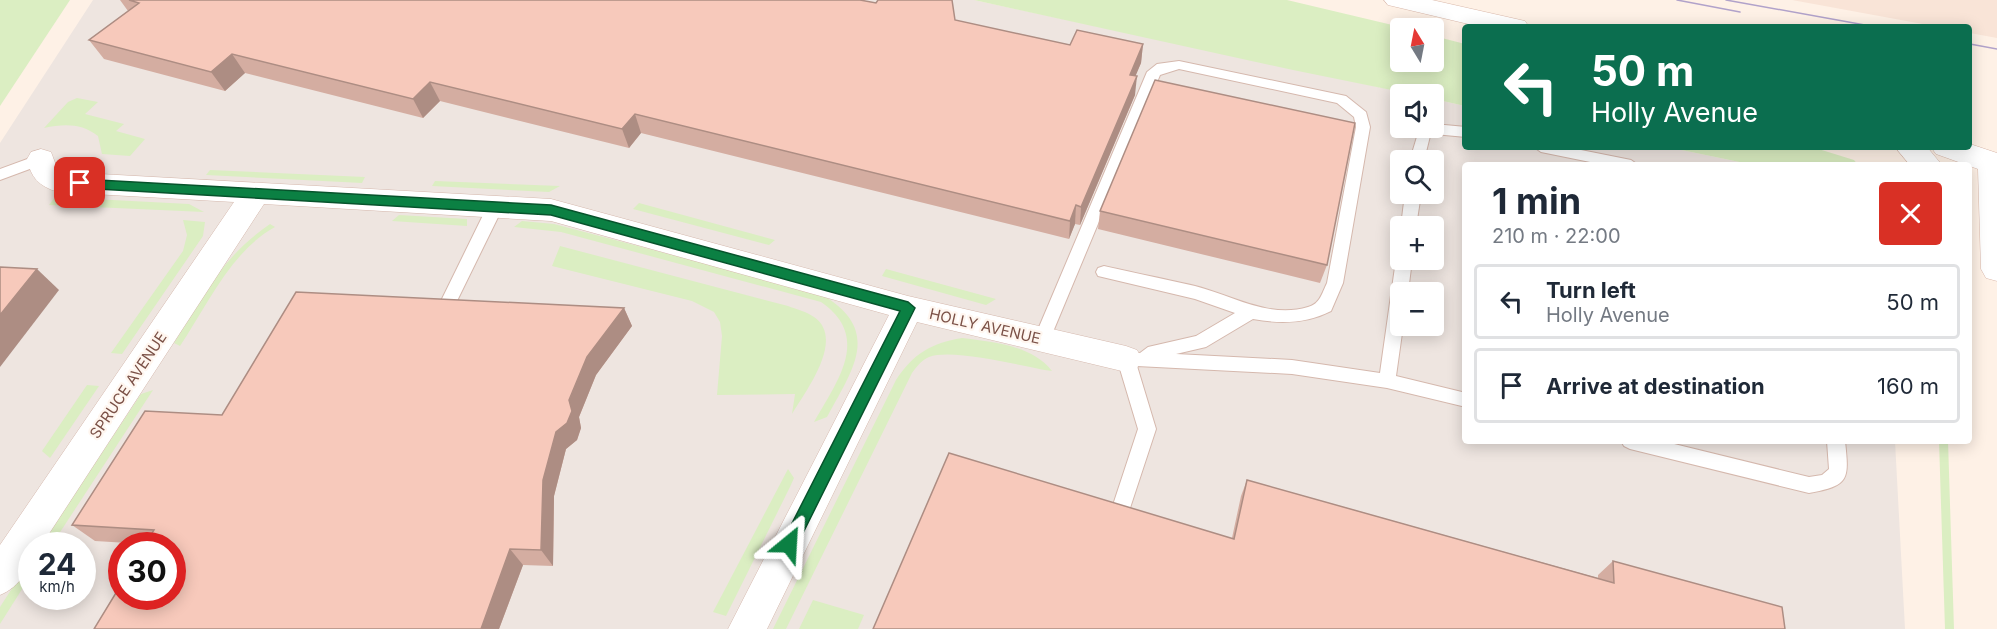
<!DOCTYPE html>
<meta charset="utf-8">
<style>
:root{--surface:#fff;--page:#f2f2f3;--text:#1f2937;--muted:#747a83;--line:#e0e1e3}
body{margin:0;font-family:Inter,sans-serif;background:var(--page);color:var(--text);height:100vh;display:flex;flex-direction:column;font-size:22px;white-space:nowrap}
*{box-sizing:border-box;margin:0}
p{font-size:20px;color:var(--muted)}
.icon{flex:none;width:33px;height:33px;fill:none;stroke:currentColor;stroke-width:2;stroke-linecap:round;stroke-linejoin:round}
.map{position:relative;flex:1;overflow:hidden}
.details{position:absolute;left:1462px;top:162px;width:510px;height:282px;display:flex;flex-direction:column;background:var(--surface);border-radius:6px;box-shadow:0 3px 15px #0003}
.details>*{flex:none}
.guide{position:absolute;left:1462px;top:24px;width:510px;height:126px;border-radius:6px;box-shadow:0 3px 15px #0003;background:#0b6e4f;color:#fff;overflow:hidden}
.needle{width:39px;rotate:350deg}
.controls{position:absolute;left:1390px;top:18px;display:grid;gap:12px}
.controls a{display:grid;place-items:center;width:54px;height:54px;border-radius:6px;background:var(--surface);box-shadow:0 3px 15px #0003;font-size:30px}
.speed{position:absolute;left:18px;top:532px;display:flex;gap:12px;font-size:30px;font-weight:700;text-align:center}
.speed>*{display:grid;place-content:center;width:78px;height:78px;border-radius:50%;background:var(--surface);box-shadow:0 3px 15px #0003;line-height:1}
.speed small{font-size:15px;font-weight:400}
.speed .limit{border:9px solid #d22;background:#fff;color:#111}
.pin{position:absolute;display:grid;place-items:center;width:51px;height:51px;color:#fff;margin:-26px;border-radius:12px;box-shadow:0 3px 9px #0006}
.me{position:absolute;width:66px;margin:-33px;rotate:27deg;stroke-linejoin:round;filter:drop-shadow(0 0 4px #0008)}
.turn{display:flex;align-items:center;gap:21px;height:126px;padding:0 30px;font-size:27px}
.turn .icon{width:78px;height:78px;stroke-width:2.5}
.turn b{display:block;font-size:42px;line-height:51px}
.round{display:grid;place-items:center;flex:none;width:63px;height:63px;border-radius:6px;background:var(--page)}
.headline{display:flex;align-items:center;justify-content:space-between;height:102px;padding:0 30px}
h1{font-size:36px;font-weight:700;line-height:45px}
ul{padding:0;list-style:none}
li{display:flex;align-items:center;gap:18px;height:75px;margin:0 12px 9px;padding:0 18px;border:3px solid var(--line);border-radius:6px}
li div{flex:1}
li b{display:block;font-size:22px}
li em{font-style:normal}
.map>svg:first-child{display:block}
.residential{fill:#f9e4d7}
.industrial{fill:#eee5e0;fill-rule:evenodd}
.green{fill:#dbeec2}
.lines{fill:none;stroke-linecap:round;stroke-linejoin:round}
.lane-casing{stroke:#d5b8ad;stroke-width:2}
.street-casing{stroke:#d5b8ad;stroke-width:1}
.secondary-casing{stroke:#dab9ac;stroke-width:1}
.lane{fill:#fff;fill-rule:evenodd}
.street{fill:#fff;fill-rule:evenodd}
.secondary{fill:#fff;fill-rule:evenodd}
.tram{stroke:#b1a2ca;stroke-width:1.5}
.wall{fill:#d4ada1}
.shaded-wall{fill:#ad8d83}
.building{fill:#f7c9bb;stroke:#ad8d83;stroke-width:1.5}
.route{fill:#0b8043;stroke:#07532c;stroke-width:1.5}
.labels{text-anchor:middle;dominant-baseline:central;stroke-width:4.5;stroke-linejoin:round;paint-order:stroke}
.street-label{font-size:15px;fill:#7b5147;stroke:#fff6ef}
</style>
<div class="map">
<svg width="1997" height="629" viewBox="0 0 1997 629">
<rect width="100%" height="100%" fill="#fef1e6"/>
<polygon class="residential" points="1792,0 1997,0 1997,38 1970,33 1970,27 1939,27"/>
<path class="industrial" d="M93,0h881l437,94h-10v34h33v-29l31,7 1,41h201l87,18h-288v276h429l10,188h-1905v-486zM1401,160h33v34h-33zM1401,226h33v34h-33zM1401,292h33v34h-33zM32,546h50v51h-50zM122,546h50v51h-50z"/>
<g class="green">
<polygon points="0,0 70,0 0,106"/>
<polygon points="974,0 1287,0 1405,28 1401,28 1401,62 1434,62 1434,36 1465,44 1465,106 1434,99 1434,94 1411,94 1293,70"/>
<path d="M77,98l21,4 -13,12 39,10 -8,7 29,8 -15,17 -28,-2 -4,-18c-17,-13 -34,-12 -54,-8l24,-26z"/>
<polygon points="1667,147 1812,147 1854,160 1858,165 1754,165"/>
<polygon points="210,170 365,177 362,183 206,175"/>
<polygon points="435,181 560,186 549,192 432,186"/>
<polygon points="55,197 189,204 204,212 49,205"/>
<polygon points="639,203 775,240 769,245 633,209"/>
<polygon points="399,215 467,219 467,226 392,221"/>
<polygon points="183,220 205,222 203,236 122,354 111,353 183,251 187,235"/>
<path d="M522,221l32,3 267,70c62,36 32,75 6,123l-13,5c23,-41 58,-85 7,-120l-260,-70 -47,-5z"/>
<path d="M270,224l5,3c-44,24 -68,79 -95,119l-6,-3c30,-48 48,-86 96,-119z"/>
<path d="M560,246l228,60c8,3 19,6 26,11 32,22 -9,75 -22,97l3,-20 -78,1 5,-59 -2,-14 -6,-10 -22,-11 -140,-35z"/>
<polygon points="886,269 996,299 986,305 882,276"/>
<path d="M962,338c31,4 70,7 90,33 -28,-4 -98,-23 -123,-14 -7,3 -12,9 -17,16l-126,256h-13l123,-249c17,-26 35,-37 66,-42z"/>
<polygon points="87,385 99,386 50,458 42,451"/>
<polygon points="153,390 51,546 40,546 141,394"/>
<polygon points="1939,441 1948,441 1954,629 1945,629"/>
<polygon points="788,469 794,478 790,487 726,616 713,612"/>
<polygon points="31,559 31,575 0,624 0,607"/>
<polygon points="813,600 864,615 858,629 799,629"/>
</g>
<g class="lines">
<g class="lane-casing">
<g id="lane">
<path d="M1179,61l167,35 20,16 4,15 -27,156 -12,28c-25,13 -51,13 -78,8l-47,28 -30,7 116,6 88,13 16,-113 5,-5v5h11l-4,32h-7v34h2l-7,50 70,17v14l-79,-19 -95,-14 -155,-8 19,63 -25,76 -2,6 -7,2 -7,-2 -2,-6 25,-76 -21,-70 3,-5 20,-1 8,-6 48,-11 39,-23 -40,-14 -97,-23 -2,-4 2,-4 6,-2c30,7 61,13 91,20 36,9 74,33 113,21 12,-3 14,-14 19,-24l29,-156 -2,-10 -17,-14 -158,-34 -19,6 -110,264 -2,5h-12l-2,-5 113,-267 10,-8z"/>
<polygon points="1434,124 1466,127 1466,137 1434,134 1430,136 1424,160 1410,160 1419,130 1434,128"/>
<polygon points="1534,147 1566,147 1631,160 1638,165 1605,165 1541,152"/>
<polygon points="41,154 48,159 46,163 0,180 0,169"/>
<polygon points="1405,194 1421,194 1416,226 1401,226"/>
<polygon points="496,199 504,205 455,305 453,310 441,310 439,305 488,205"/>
<path d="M1621,441h41l147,36 13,-2 7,-6 -2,-28h18c4,38 5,45 -36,52l-179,-44 -6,-3z"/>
</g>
</g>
<g class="street-casing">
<path id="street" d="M41,149l10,3 6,16 7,4 487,27 357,97 218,50 11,4 5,9 -5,9 -11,4 -209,-50 -150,307h-39l161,-314 -338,-94 -287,-17 -223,342h-9c0,21 -12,41 -32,49v-50l234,-343 -176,-10c-19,-6 -27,-14 -31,-33l4,-7z"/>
</g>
<g class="secondary-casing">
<g id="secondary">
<polygon points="1384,0 1432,0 1525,21 1529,27 1481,27 1388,5"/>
<polygon points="1970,144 1997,153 1997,281 1986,278 1981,269 1978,169 1936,154 1931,147 1970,147"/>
<polygon points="1895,147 1927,147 1942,165 1910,165"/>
</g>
</g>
<use href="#lane" class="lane"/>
<use href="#street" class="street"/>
<use href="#secondary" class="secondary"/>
<g class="tram">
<polyline points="1677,0 1740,12"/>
<polyline points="1726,0 1876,27"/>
<polyline points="1970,44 1997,49"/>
</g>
</g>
<g class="wall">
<polygon points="120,0 860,0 1070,45 1143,44 1141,63 1135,76 1135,95 1080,225 1075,224 1069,239 641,133 629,148 440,101 423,118 245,73 225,91 104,59 89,40 128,11"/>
<polygon points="1100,211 1327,265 1320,283 1098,229"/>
<polygon points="624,308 632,326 596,375 579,417 581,428 577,440 566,449 554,496 553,566 523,565 499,629 94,629 145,544 95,541 72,525 222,415"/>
<polygon points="1247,480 1598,578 1598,575 1613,561 1785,629 1232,538 1241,496"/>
</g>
<g class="shaded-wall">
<polygon points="1143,44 1141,63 1128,94 1130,75"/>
<polygon points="232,54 245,73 225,91 211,72"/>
<polygon points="1137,76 1135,95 1080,225 1081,207"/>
<polygon points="430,82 440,101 423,118 413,99"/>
<polygon points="635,114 641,133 629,148 622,129"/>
<polygon points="1076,205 1075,224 1069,239 1070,221"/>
<polygon points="37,269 59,290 0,367 0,315"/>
<polygon points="624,308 632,326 596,375 579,417 581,428 577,440 566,449 554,496 553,566 541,550 543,480 556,432 587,357"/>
<polygon points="510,549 523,565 499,629 481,629"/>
</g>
<g class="building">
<polygon points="129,0 860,0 876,3 878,0 952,0 955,20 1070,45 1077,30 1143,44 1130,75 1137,76 1081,207 1076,205 1070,221 635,114 622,129 430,82 413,99 232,54 211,72 89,40 139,3"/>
<polygon points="1155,80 1355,123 1327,265 1100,211"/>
<polygon points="0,267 37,269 0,315"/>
<polygon points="296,292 624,308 587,357 569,400 572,411 567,423 556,432 543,480 541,550 510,549 481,629 94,629 122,583 122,597 172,597 172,546 144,546 154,530 72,525 145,411 222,415"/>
<polygon points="949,453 1234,539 1247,480 1614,583 1613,561 1782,607 1785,629 873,629"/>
</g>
<polygon class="route" points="80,179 551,205 908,302 915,308 795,549 789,551 784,549 781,544 784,539 900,311 551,215 80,188 74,183"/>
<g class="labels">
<g class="street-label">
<text transform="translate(985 326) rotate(13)">HOLLY AVENUE</text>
<text transform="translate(128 385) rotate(-56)">SPRUCE AVENUE</text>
</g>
</g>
</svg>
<div class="controls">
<a><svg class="needle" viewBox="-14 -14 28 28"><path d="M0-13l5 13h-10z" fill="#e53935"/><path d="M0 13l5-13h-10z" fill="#747a83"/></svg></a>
<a><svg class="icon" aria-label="sound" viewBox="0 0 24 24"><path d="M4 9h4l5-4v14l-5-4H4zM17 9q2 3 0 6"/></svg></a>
<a><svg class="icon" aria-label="search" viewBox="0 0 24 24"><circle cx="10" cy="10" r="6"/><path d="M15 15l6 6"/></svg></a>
<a>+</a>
<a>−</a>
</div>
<div class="speed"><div>24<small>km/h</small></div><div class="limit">30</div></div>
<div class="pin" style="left:80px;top:183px;background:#d93025"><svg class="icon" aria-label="arrive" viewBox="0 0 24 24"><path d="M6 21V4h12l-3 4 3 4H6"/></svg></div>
<svg class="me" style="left:789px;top:544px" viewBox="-20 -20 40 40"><path d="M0-17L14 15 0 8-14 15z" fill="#0b8043" stroke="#fff" stroke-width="4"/></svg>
<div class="guide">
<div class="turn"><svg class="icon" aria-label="left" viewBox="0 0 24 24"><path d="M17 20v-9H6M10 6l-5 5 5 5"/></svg><div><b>50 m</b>Holly Avenue</div></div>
</div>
<section class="details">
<div class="headline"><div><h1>1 min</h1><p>210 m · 22:00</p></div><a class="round" style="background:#d93025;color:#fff"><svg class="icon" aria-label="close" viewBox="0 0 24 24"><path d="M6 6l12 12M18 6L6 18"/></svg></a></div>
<ul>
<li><svg class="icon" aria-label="left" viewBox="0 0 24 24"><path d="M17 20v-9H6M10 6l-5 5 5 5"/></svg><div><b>Turn left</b><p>Holly Avenue</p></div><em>50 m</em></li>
<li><svg class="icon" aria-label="arrive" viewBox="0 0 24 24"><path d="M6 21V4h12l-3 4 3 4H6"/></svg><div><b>Arrive at destination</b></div><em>160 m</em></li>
</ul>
</section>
</div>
